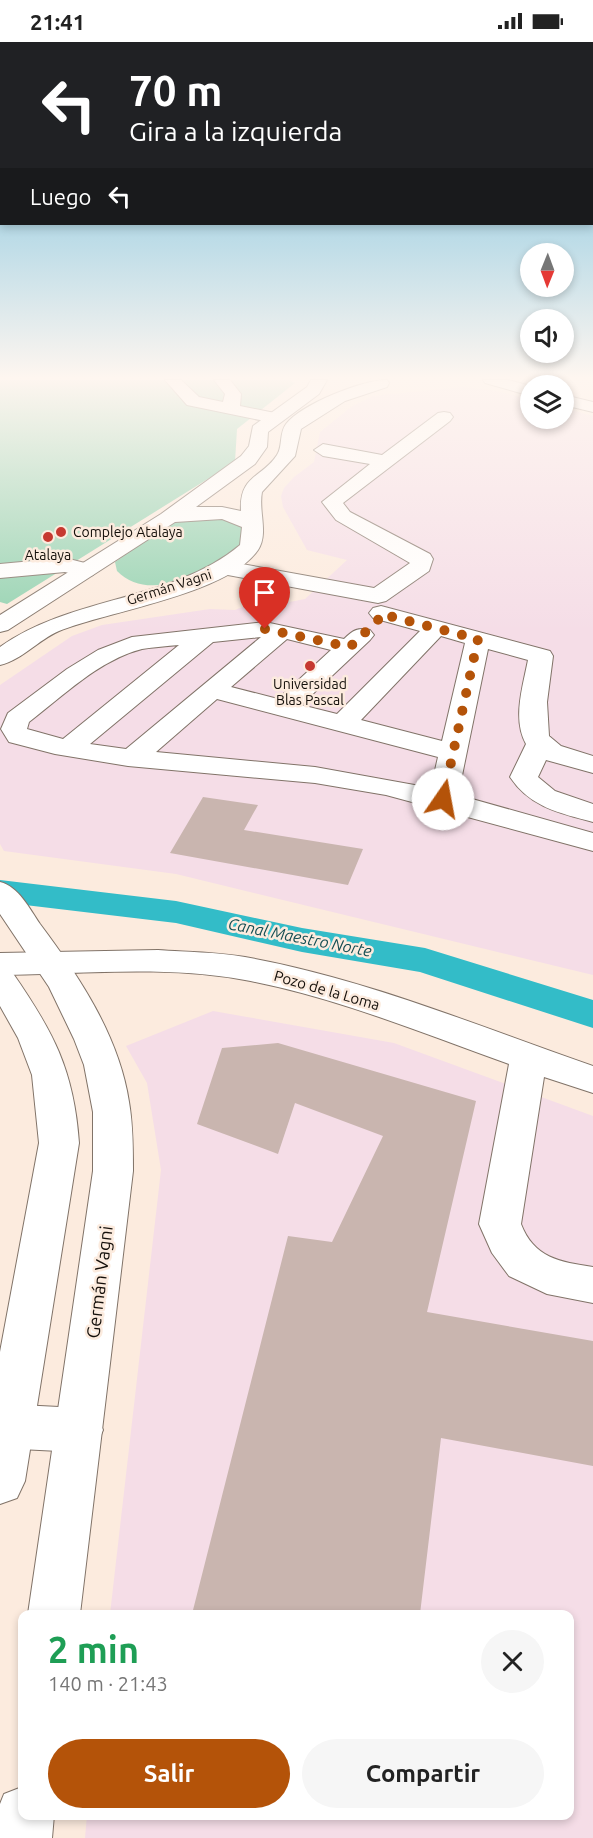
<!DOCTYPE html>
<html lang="es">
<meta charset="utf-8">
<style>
:root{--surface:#fff;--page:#f6f6f6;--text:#222;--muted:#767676;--accent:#b45309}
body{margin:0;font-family:Ubuntu,sans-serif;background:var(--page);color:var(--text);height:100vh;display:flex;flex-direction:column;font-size:22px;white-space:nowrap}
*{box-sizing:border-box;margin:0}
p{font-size:20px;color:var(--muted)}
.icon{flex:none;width:33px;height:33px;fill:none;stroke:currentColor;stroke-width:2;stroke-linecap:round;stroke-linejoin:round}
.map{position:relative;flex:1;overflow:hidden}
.details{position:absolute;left:18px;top:1568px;width:556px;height:210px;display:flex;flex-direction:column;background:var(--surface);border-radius:12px;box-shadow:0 3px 9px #0003}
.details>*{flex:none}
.banner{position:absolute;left:0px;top:0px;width:594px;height:183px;box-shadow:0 3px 9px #0003;background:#202124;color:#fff;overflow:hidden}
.needle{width:39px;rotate:181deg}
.controls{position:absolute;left:520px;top:201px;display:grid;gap:12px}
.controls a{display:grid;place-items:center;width:54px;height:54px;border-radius:50%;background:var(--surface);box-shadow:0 3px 9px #0003;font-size:30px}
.pin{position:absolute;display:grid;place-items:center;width:51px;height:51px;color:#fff;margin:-62px -26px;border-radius:50% 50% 50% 0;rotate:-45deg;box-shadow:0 0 6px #0007}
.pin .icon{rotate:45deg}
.me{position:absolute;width:66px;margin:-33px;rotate:12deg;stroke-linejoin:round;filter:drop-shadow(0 0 4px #0008)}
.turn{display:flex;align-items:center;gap:21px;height:126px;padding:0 30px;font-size:27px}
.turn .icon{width:78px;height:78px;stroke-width:2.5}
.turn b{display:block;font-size:42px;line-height:51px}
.then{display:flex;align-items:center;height:57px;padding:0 30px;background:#0003;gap:12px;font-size:22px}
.round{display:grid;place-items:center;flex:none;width:63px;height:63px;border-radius:32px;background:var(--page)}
.headline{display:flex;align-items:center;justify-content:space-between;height:102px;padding:0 30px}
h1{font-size:36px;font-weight:600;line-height:45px;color:#1e9e55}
.primary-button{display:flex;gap:12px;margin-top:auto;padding:12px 30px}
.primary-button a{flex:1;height:69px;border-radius:36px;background:var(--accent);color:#fff;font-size:24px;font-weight:600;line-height:69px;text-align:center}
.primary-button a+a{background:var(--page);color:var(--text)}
.status{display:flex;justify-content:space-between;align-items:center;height:42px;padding:0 30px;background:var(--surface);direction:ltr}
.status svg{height:16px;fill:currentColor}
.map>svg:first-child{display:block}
.education{fill:#f5dde7}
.green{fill:#96d3b2}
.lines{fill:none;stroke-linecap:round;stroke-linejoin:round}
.canal{fill:#33bcc8;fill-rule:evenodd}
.building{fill:#c9b5af}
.minor-casing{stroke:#817368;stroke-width:2}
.major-casing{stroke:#817368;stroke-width:2}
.minor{fill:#fff;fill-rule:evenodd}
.major{fill:#fff;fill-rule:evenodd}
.route{stroke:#b45309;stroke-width:10;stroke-dasharray:0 18}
.poi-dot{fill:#c63930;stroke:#fcebde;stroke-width:2}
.labels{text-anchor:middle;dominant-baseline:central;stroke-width:5;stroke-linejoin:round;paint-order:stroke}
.far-poi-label{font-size:14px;fill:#140f0a;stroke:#fcebde}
.far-street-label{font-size:14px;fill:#140f0a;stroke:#fcebde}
.street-label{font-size:15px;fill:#140f0a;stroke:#fcebde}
.water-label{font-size:16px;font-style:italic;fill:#144d52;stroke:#fcebde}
.near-street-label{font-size:18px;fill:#140f0a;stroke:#fcebde}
</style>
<div class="status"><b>21:41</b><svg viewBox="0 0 49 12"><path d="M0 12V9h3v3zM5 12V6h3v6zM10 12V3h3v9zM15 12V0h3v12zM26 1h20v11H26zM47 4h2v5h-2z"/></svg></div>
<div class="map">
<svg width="593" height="1796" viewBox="0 0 593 1796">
<rect width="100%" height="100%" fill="#fcebde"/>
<g class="education">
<polygon points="463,345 497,349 531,358 531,376 564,376 564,366 593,374 593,933 176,832 4,809 0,802 0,643 72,594 102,583 210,567 235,568 254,560 269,564 305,557 347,518 307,508 283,465 281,454 284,446 294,435 314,420 320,390 351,365 373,354"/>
<polygon points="213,969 394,1001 593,1074 593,1796 85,1796 87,1773 570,1773 570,1572 110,1572 161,1128 147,1041 126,1004"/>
</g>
<g class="green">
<polygon points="0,338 289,338 295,341 237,387 235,420 7,562 0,560"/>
<path d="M209,473l33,9 2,18c-29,25 -92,65 -127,29l-2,-9 59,-41z"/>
</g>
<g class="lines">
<polygon class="canal" points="0,838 176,859 302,886 425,906 593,958 593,986 420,930 302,910 176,881 0,860"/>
</g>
<g class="building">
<polygon points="203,755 258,763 244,788 363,807 348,843 170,811"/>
<polygon points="278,1001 476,1059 427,1270 593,1299 593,1424 441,1396 420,1572 192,1572 288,1194 332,1200 383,1094 295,1061 278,1112 197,1082 222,1006"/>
</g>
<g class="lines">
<g class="minor-casing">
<g id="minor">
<polygon points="165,338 181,338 199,355 223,360 225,352 214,338 230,338 241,352 240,364 280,372 283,376 274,381 187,363"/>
<polygon points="444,370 450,371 453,375 450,379 343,461 350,470 430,512 433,517 429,529 386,559 378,561 217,531 214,526 217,521 225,519 374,546 410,521 336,478 322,460 370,422 323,414 314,408 323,402 382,413 438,371"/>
<polygon points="65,516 93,523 96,528 93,533 85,535 65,530 0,536 0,522"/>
<path d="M381,564l169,45 3,5 -6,46 2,34 12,10 32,10v17l-47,-13 -8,17 17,14 38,13v18c-34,-9 -63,-15 -83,-45l16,-33c-14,-25 -3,-58 2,-84l-40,-11 -30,146 135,38v18l-207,-56 -71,-12 -187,-17 -73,-12 -46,-12 -8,-13 7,-16 59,-44 31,-19 34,-13 133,-15 79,17c9,-9 14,-12 26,-9l4,5 -4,5 -69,65 36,9 83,-83 -47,-13 -4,-5 4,-5zM441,594l24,7 -23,98 -81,-21zM261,595l-135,112 -36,-5 123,-102zM287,597l44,11 -53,49 -47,-12zM179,603l-116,94 -36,-10 2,-7c34,-26 70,-62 113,-73 12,-2 25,-3 37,-4zM217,657l221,58 -7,31 -116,-21 -159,-15z"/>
<path d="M158,908c29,2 58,2 87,7 119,21 235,70 348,109v27l-49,-16 -23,147c13,34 39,38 72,43v36l-46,-9 -38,-18 -17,-23 -13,-29 30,-160c-87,-31 -173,-67 -264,-84 -79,-15 -165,-6 -245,-5v-22z"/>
<polygon points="0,1362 79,1366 96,1372 103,1388 96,1404 79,1410 0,1406"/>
</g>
</g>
<g class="major-casing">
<g id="major">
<path d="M311,338h16l-8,14 -51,38 -1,15 -12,17 -59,43h26l19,4c-2,-36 21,-33 36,-56 6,-9 2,-22 9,-31 16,-20 76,-44 101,-44l2,3 -2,4 -42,14 -44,28 -6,27 -33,36c-4,19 7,41 -4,58 -30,44 -149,61 -199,81 -21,9 -37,29 -59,34v-18c73,-52 172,-45 240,-102l2,-18 -20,-8 -47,3 -167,108 -8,2v-17l161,-101 80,-58 8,-10 4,-20 54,-39z"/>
<polygon points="483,338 508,338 531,344 531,354 485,341"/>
<polygon points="564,353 593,360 593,370 564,363"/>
<path d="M0,840c19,5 29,26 40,42 39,52 79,112 89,178 4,23 4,46 4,69l-53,443h-52l65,-443v-59l-9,-47 -10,-26 -25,-52 -49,-73z"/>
<path d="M0,927l12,3c41,59 62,98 67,171l-54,338 -8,17 -17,6v-152l39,-209 -7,-68 -14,-37 -18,-32z"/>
<polygon points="22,1745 22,1773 54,1773 52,1796 0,1796 0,1762 4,1752"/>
</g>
</g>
<use href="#minor" class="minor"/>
<use href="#major" class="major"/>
</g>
<linearGradient id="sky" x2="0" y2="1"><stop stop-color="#5fb7db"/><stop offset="0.57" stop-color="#fef6f0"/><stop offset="1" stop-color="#fef6f0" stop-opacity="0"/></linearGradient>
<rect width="593" height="589" fill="url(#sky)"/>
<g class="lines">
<polyline class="route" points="265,587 350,605 378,578 381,572 478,597 443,757"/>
</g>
<g class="poi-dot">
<circle cx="61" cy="490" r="6"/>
<circle cx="48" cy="495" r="6"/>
<circle cx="310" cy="624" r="6"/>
</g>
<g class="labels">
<g class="far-poi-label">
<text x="73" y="490" text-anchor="start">Complejo Atalaya</text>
<text x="48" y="513">Atalaya</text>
<text x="310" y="642">Universidad<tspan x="310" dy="16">Blas Pascal</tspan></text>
</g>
<g class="far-street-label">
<text transform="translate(169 545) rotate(-18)">Germán Vagni</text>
</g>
<g class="street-label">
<text transform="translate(327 948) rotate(16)">Pozo de la Loma</text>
</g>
<g class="water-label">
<text transform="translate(300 895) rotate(11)">Canal Maestro Norte</text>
</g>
<g class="near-street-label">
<text transform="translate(99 1240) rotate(-83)">Germán Vagni</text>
</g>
</g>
</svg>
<div class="controls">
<a><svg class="needle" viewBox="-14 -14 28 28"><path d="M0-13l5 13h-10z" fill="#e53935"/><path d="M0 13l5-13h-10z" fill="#767676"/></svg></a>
<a><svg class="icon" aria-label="sound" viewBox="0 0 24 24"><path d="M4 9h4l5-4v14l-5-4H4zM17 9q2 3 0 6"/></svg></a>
<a><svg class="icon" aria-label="layers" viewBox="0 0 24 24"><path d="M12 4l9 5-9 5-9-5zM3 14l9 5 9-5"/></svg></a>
</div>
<div class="pin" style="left:265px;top:587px;background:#d93025"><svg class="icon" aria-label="arrive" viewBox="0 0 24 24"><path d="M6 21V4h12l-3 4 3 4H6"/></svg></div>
<svg class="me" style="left:443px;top:757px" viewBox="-20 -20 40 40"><circle r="19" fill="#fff"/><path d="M0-13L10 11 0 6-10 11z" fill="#b45309"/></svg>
<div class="banner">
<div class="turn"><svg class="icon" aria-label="left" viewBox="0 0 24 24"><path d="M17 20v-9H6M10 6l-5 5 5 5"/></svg><div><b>70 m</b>Gira a la izquierda</div></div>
<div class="then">Luego<svg class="icon" aria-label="left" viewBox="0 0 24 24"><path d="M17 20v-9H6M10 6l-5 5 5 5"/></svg></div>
</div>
<section class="details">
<div class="headline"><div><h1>2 min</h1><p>140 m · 21:43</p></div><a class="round"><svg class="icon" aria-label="close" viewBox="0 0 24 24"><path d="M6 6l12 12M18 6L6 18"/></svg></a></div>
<div class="primary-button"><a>Salir</a><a>Compartir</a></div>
</section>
</div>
